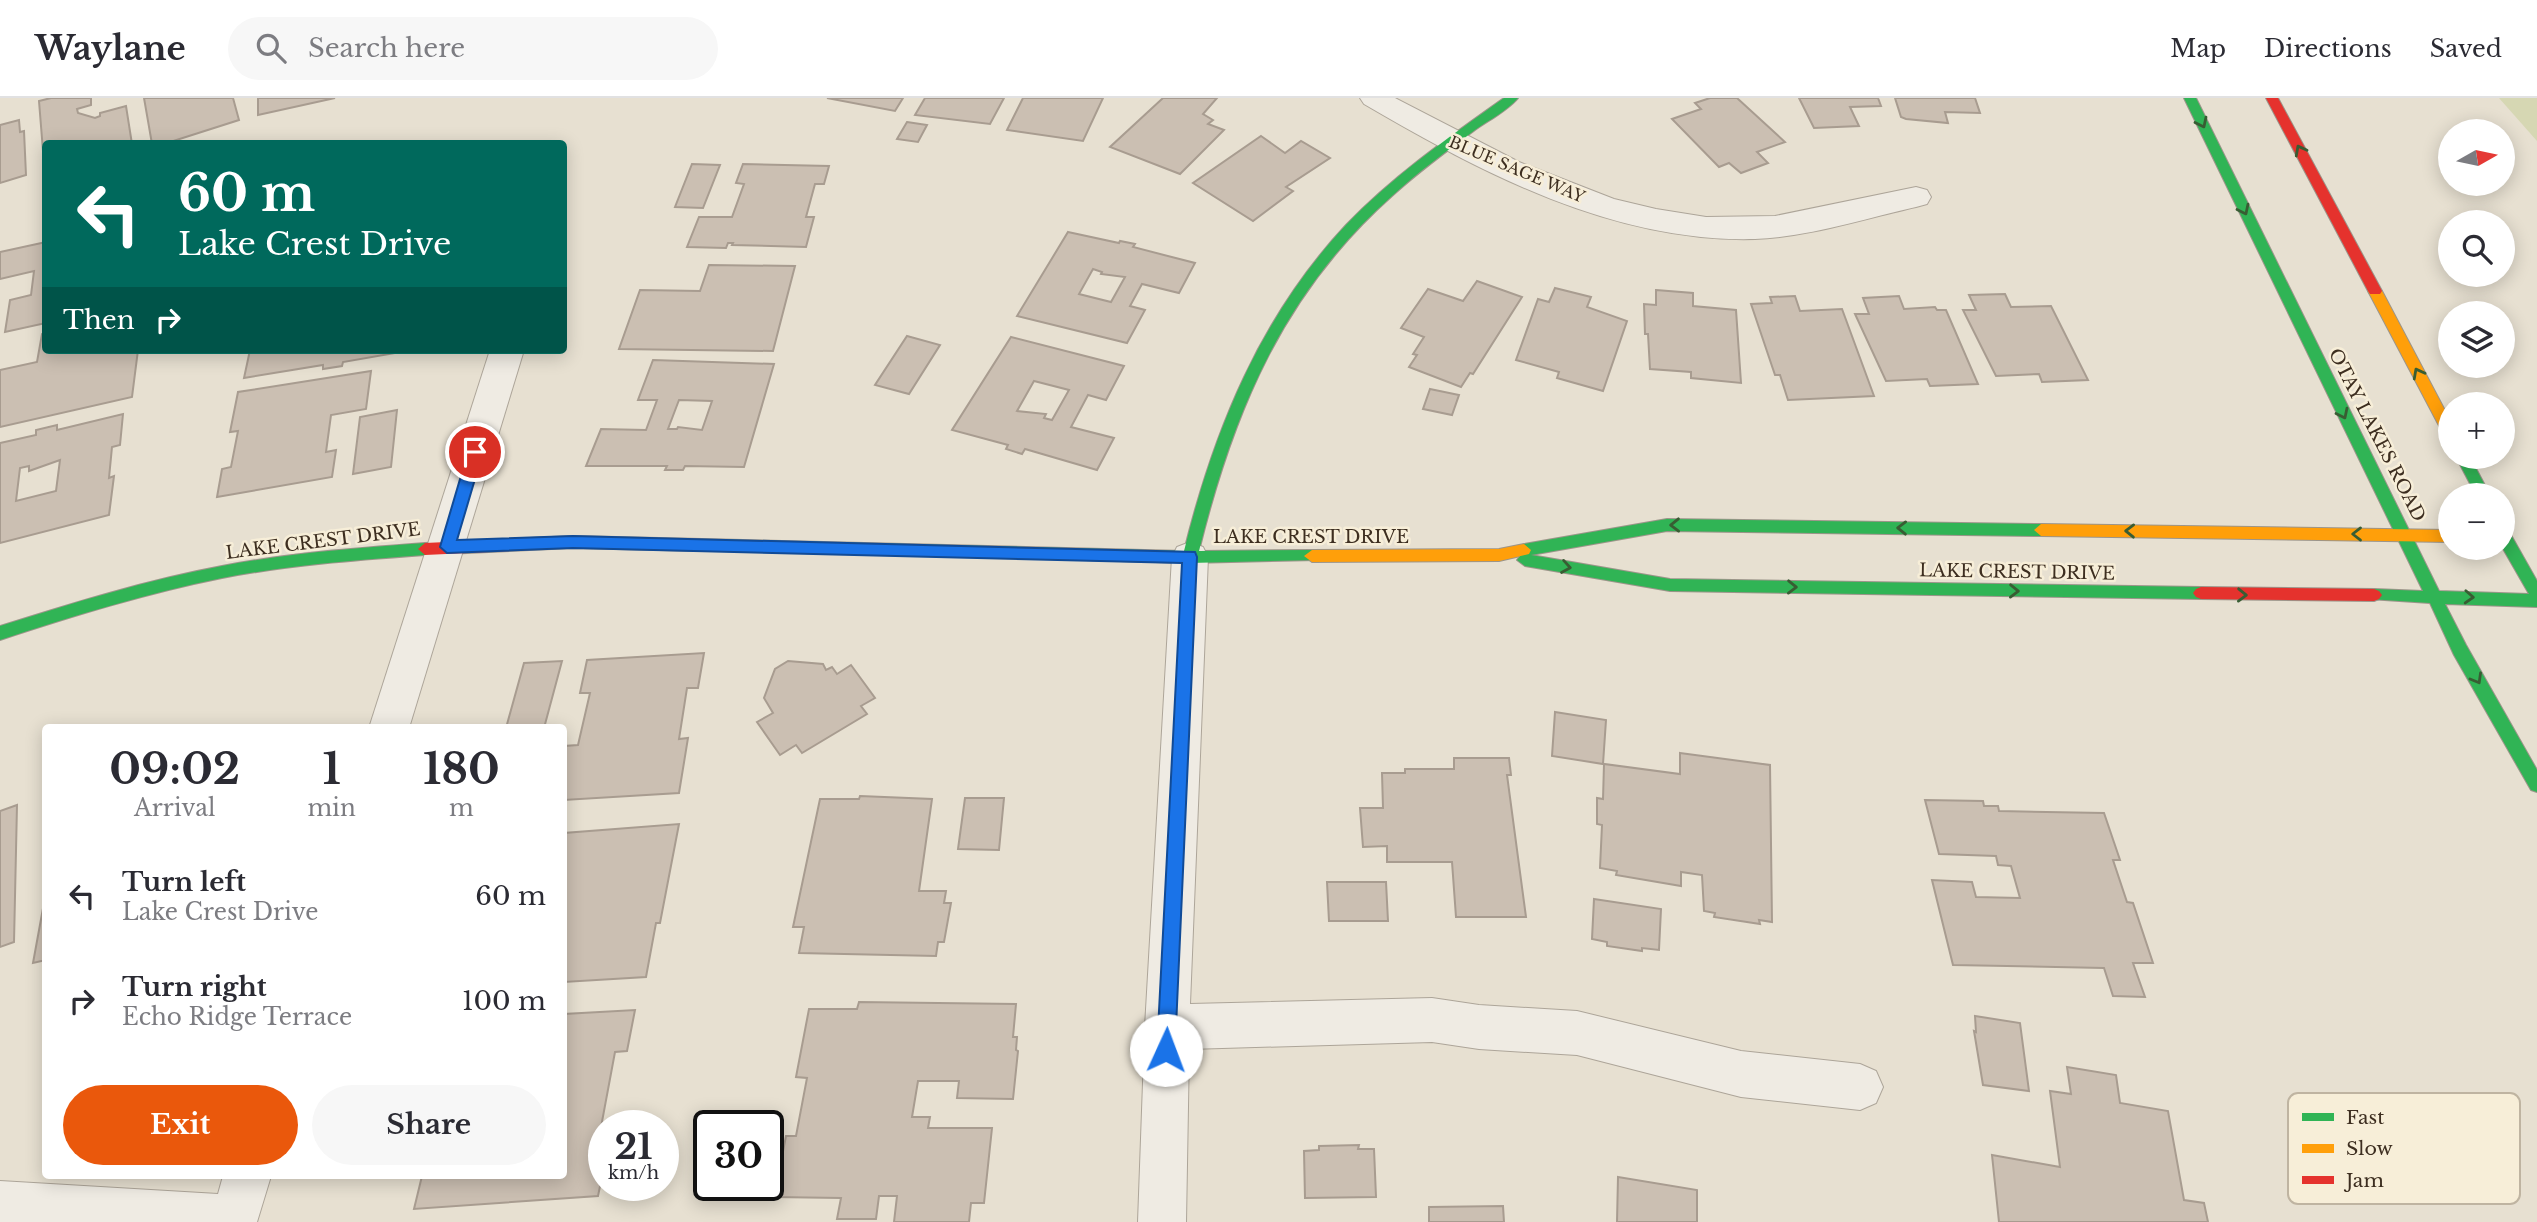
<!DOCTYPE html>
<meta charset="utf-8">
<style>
:root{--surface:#fff;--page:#f7f7f7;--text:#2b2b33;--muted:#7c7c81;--line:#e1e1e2;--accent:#ea580c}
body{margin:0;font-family:"Libre Baskerville",serif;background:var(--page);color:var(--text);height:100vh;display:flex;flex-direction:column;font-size:26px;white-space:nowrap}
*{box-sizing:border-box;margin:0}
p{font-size:23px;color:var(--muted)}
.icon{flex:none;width:38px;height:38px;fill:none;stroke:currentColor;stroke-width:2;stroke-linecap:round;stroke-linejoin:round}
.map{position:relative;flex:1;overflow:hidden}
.side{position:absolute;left:42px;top:626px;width:525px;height:455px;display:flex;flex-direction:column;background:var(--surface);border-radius:7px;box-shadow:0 4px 18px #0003}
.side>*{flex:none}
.banner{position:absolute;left:42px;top:42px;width:525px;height:214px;border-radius:7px;box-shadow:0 4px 18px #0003;background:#00695c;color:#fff;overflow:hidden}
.needle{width:46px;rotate:81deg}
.controls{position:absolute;left:2438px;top:21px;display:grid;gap:14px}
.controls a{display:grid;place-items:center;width:77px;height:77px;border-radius:50%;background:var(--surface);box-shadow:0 4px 18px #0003;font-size:35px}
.speed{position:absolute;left:588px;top:1012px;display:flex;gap:14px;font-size:35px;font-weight:700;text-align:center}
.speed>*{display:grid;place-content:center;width:91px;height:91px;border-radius:50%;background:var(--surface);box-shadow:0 4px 18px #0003;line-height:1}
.speed small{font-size:18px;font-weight:400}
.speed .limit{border:4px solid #111;border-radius:10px;background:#fff;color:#111}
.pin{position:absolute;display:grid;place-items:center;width:60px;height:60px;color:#fff;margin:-30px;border:4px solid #fff;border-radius:50%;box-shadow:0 2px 7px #0007}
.me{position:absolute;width:77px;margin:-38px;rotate:2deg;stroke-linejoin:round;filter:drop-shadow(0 0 5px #0008)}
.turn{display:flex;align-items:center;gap:24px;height:147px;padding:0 21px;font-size:32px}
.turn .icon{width:91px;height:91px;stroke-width:2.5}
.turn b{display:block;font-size:49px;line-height:60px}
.then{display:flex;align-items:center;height:66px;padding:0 21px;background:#0003;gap:14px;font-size:26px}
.eta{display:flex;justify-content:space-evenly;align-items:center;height:119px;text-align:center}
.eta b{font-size:42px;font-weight:700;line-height:49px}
.button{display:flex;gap:14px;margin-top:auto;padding:14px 21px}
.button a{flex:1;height:80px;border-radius:42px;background:var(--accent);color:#fff;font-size:28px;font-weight:700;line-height:80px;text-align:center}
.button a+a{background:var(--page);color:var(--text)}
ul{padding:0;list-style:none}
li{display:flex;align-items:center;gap:21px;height:105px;padding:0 21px}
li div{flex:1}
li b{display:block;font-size:26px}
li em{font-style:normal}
header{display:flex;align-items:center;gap:42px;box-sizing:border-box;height:98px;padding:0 35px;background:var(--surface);border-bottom:2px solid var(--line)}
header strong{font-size:33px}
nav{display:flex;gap:38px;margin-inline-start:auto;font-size:24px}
.search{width:490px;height:63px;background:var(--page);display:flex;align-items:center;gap:18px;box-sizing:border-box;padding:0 24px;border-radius:38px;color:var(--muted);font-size:26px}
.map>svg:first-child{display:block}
.green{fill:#d6d7b3}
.building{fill:#cbbfb2;stroke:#a89c90;stroke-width:2;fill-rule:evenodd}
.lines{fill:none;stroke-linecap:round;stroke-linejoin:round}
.street-casing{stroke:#ada599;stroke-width:2}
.fast-casing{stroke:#9c958a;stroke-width:2}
.slow-casing{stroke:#9c958a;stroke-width:2}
.jam-casing{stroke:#9c958a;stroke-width:2}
.street{fill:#efebe3;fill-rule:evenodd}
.fast{fill:#30b455;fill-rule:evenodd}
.slow{fill:#ff9f0a;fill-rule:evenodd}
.jam{fill:#e5322d;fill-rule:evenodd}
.oneway{stroke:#385d33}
.route{fill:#1a73e8;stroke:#114b97;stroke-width:2}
.labels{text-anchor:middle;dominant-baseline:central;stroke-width:5;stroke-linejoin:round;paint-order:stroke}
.far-street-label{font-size:16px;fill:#3d2e20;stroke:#f7eed8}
.street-label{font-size:18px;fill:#3d2e20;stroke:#f7eed8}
.key{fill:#f7eed8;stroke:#bfb4a1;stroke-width:2}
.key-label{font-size:19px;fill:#3d2e20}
</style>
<header>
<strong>Waylane</strong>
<div class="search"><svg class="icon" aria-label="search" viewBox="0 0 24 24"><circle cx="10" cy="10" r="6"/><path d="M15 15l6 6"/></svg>Search here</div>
<nav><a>Map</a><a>Directions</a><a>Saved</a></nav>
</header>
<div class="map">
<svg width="2537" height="1124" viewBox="0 0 2537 1124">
<rect width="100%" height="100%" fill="#e7e0d1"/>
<polygon class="green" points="2499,0 2537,0 2537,43"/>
<g class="building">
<polygon points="51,0 91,0 91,7 77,11 78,15 95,20 100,18 100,15 126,8 132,46 46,46 45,78 39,3"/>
<polygon points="144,0 233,0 239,22 164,46 152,46"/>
<polygon points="258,0 335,0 258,17"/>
<polygon points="827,0 903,0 895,13"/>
<polygon points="925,0 1004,0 990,26 915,17"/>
<polygon points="1023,0 1103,0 1083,43 1007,32"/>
<polygon points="1163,0 1217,0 1203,16 1213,22 1208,26 1224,32 1180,76 1110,49"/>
<polygon points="1710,0 1737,0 1785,44 1757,54 1768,65 1741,75 1729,65 1719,69 1672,21 1701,11 1695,5"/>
<polygon points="1799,0 1878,0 1881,8 1850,9 1859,28 1814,30"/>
<polygon points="1895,0 1975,0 1980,15 1945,14 1948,25 1906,21 1901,19"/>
<polygon points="19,22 20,34 24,33 26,77 0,85 0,27"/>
<polygon points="907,24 927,27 918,44 897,41"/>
<polygon points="1261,38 1285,55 1301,43 1330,60 1286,89 1293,93 1253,123 1193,85"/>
<polygon points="692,66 720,67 703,110 675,109"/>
<polygon points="743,66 829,68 824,86 815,86 806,119 814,119 806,149 732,147 733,145 728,145 726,150 687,149 699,119 732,119 744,86 736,85"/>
<path d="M1068,134l51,11 1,-2 15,3 -2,3 62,16 -16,30 -37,-9 -12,22 15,4 -18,33 -110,-27zM1093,171l9,3 -1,2 24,3 -14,25 -32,-8z"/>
<polygon points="46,144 46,225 5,234 10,202 31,197 34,173 0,181 0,154"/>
<polygon points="709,167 795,168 773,253 619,251 640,192 700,193"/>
<polygon points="1477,183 1522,199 1473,276 1470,275 1461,289 1409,269 1417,257 1413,256 1424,239 1401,230 1428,191 1463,203"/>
<polygon points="1555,190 1591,199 1587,209 1627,223 1603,293 1557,280 1559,274 1516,262 1538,201 1549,204"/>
<polygon points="1656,192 1693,195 1693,208 1736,212 1741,285 1691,280 1691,274 1650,271 1648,236 1645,236 1644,206 1656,207"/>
<polygon points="2005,196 2011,209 2051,208 2088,282 2042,284 2039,276 1996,278 1963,212 1976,212 1969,197"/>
<polygon points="1795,198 1800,213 1842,211 1874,298 1788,302 1780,277 1775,277 1751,206 1772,205 1770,199"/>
<polygon points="1899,198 1904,211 1935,209 1937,212 1946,212 1978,286 1930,288 1927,281 1886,283 1855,216 1869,216 1863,200"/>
<polygon points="46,235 46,252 138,252 132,299 0,329 0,272 37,264 42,236"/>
<polygon points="907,238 940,247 909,296 875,287"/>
<path d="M1011,239l113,29 -18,34 -18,-5 -17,32 43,11 -17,32 -72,-21 -3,5 -16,-5 2,-4 -56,-15zM1034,283l35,9 -17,30 -8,-2 2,-4 -29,-3z"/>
<polygon points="250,252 412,252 343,264 342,268 323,271 323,267 244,280"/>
<path d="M653,262l121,4 -30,103 -59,-1 -2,4h-18l2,-4h-81l15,-37 45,1 11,-30h-19zM679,302l33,1 -10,29 -24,-3 -1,2h-9z"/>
<polygon points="371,273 366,311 331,317 326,354 336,352 332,379 217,399 222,371 231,369 238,333 230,334 238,294"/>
<polygon points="1430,291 1459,297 1452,317 1423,311"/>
<polygon points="397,312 391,369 353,376 360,319"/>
<path d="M123,316l-3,31 -8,2 -3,31 5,-2 -5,39 -109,28v-100l36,-8v-5l21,-5v5zM60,362l-4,31 -40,10 4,-33 9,-2v5z"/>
<polygon points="704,555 698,590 687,590 679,641 688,640 679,695 564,702 564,648 578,647 590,595 580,595 587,562"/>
<polygon points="562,563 544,630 506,630 524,565"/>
<polygon points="788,563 823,566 826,572 832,569 837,576 851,567 875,600 861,608 867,616 802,655 796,647 780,657 757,624 773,615 764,600 775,571"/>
<polygon points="1555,614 1606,622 1603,666 1552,658"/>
<polygon points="1680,655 1770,667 1772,824 1759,822 1760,826 1714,819 1715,815 1704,813 1702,777 1681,774 1681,788 1616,777 1617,773 1600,770 1602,727 1597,726 1597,700 1603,701 1604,666 1680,676"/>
<polygon points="1454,660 1509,660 1511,677 1507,677 1526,819 1456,819 1452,764 1387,764 1387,748 1363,749 1360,710 1383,710 1382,675 1405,675 1405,671 1454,671"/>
<polygon points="860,698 932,701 919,793 946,793 944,805 951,805 944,844 938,844 936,858 799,855 804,829 793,829 820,701 859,701"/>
<polygon points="965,700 1004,700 999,752 958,751"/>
<polygon points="1925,702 1983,703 1984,708 1998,708 1999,713 2104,715 2120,762 2113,762 2127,804 2133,805 2153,865 2133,865 2145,899 2113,898 2104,870 1953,867 1932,782 1972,784 1976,799 2020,800 2011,768 1998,767 1996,758 1939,756"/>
<polygon points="17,707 14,844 0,849 0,713"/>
<polygon points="679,726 660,825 656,825 646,879 564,884 564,735"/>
<polygon points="1327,784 1386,784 1388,823 1329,823"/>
<polygon points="46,794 46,862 33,865"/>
<polygon points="1594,801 1661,811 1659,852 1642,850 1642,853 1607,848 1607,844 1592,841"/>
<polygon points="859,904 1016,906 1013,939 1017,939 1016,952 1018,953 1013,1001 957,1000 959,983 918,983 912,1019 930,1019 928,1030 992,1030 984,1105 971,1105 969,1124 894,1124 897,1098 879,1098 876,1121 837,1121 841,1100 774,1099 786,1038 796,1038 807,980 796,979 809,911 857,911"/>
<polygon points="635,912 627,953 615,954 601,1029 604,1028 604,1069 598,1098 414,1111 422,1078 564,1078 564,916"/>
<polygon points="1975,918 2020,925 2029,993 1983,987 1974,933 1976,934"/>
<polygon points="2067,969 2116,977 2120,1005 2168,1013 2184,1102 2204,1105 2208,1124 1999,1124 1992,1057 2060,1069 2050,993 2071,996"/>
<polygon points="1359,1047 1358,1051 1374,1051 1376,1099 1305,1100 1304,1053 1319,1052 1319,1048"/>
<polygon points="1618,1079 1697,1092 1697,1124 1617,1124"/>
<polygon points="1503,1108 1504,1124 1429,1124 1429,1109"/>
</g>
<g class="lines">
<g class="street-casing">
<g id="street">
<path d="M1360,0h35l124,64 95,37 42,10 50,8 69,-1 141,-29 11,3 4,7 -4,7 -11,3c-53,12 -107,30 -161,32 -141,4 -273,-66 -391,-135z"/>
<polygon points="490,252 524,252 409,630 369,630"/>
<polygon points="1190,444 1203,449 1208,459 1190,906 1432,900 1479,907 1577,913 1741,953 1860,966 1876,973 1883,989 1876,1005 1860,1012 1741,999 1577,957 1479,951 1432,944 1189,951 1186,1124 1138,1124 1145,929 1172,459 1177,449"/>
<polygon points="223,1078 271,1078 257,1124 0,1124 0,1083 218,1096"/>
</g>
</g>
<g class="fast-casing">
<g id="fast">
<path d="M1504,0h14c-11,13 -29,22 -43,32 -28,21 -57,42 -83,66 -109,97 -159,216 -193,355l113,-1 8,6 -3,4 -127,3 -493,-14 -2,-4 7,-6 482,12c30,-121 76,-234 162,-326 47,-49 103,-88 158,-127z"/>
<polygon points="2184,0 2196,0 2439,493 2529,496 2502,449 2502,428 2507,430 2537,483 2537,509 2445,506 2466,547 2537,672 2537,694 2531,692 2454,557 2430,505 2369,501 2366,497 2369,493 2374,491 2423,493"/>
<polygon points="2456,359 2470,359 2490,397 2476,397"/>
<polygon points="1667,421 2041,426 2048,432 2041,438 1667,433 1531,457 1670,481 2201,489 2206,491 2209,495 2206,499 2201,501 1670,493 1525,468 1517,462 1521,457 1517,452 1524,446"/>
<path d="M425,445l7,6 -7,6c-68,5 -136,10 -203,23 -75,15 -149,38 -222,62v-14c73,-23 147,-46 222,-60 67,-13 135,-18 203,-23z"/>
</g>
</g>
<g class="slow-casing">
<g id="slow">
<polygon points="2375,188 2382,193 2450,322 2450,340 2445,339 2368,193"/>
<polygon points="2041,426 2450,432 2450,444 2041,438 2034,432"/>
<polygon points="1524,446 1531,452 1529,456 1499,463 1312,464 1304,458 1312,452 1499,451"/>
</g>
</g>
<g class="jam-casing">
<g id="jam">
<polygon points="2266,0 2278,0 2382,193 2380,196 2370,196 2368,193"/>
<polygon points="573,438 702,441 709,447 702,453 573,450 425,457 418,451 425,445"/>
<polygon points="2201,489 2374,491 2379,493 2382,497 2379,501 2374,503 2201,501 2196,499 2193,495 2196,491"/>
</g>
</g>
<use href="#street" class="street"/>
<use href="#fast" class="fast"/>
<use href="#slow" class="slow"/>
<use href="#jam" class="jam"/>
</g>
<defs><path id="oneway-chevron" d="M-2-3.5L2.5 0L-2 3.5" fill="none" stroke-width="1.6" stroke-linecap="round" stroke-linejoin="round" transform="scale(1.75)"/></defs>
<g class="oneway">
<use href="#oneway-chevron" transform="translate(2202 25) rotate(64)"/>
<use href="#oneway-chevron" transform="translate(2300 52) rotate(-118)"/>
<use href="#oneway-chevron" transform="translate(2244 112) rotate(64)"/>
<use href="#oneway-chevron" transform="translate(2418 275) rotate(-118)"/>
<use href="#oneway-chevron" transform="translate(2343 316) rotate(64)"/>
<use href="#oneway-chevron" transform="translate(1675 427) rotate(179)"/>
<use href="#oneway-chevron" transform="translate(1902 430) rotate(-179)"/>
<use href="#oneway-chevron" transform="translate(2130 433) rotate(-179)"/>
<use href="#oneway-chevron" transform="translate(2357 436) rotate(-180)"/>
<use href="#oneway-chevron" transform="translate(1566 469) rotate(10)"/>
<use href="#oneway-chevron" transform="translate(1792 489) rotate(1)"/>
<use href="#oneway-chevron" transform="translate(2014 493) rotate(1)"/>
<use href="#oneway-chevron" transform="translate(2242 497) rotate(1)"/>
<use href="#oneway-chevron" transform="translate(2469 499) rotate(3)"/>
<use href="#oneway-chevron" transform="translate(2477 581) rotate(60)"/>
</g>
<polygon class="route" points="475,348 483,354 457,442 573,438 1195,454 1197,459 1175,952 1173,959 1166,962 1159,959 1157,952 1182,465 573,450 447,455 440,449 468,354"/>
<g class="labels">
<g class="far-street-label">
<text transform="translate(1517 71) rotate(23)">BLUE SAGE WAY</text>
</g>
<g class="street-label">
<text transform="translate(2377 337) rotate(63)">OTAY LAKES ROAD</text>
<text x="1311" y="439">LAKE CREST DRIVE</text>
<text transform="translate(323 443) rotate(-7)">LAKE CREST DRIVE</text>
<text transform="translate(2017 474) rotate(1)">LAKE CREST DRIVE</text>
</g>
</g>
<rect x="2288" y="995" width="232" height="111" rx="10" class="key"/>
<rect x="2302" y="1015" width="32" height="8" fill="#30b455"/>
<rect x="2302" y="1046" width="32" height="9" fill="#ff9f0a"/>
<rect x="2302" y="1078" width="32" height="8" fill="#e5322d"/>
<g class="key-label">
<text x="2346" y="1026">Fast</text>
<text x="2346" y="1057">Slow</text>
<text x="2346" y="1089">Jam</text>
</g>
</svg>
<div class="controls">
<a><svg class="needle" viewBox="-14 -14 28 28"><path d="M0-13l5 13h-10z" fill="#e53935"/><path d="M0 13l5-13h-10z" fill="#7c7c81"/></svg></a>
<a><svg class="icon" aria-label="search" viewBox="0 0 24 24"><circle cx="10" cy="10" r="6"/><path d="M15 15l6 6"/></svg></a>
<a><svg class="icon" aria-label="layers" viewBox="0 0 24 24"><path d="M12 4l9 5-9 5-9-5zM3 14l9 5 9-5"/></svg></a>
<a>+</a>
<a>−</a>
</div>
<div class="speed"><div>21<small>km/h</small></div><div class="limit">30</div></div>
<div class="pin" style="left:475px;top:354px;background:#d93025"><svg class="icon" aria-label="arrive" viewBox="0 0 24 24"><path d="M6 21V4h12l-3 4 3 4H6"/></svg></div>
<svg class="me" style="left:1166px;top:952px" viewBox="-20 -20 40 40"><circle r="19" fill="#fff"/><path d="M0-13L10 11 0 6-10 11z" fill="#1a73e8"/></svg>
<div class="banner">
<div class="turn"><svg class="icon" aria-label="left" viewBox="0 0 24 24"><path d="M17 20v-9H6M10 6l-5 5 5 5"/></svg><div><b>60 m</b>Lake Crest Drive</div></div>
<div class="then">Then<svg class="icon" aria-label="right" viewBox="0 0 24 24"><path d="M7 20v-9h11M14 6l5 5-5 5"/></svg></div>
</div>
<section class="side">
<div class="eta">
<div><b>09:02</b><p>Arrival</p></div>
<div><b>1</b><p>min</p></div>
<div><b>180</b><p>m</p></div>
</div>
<ul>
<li><svg class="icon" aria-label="left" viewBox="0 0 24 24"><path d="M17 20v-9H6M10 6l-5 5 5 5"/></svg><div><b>Turn left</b><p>Lake Crest Drive</p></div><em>60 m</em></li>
<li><svg class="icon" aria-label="right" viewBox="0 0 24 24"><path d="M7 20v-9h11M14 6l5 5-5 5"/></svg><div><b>Turn right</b><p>Echo Ridge Terrace</p></div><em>100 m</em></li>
</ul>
<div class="button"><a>Exit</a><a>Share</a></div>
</section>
</div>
